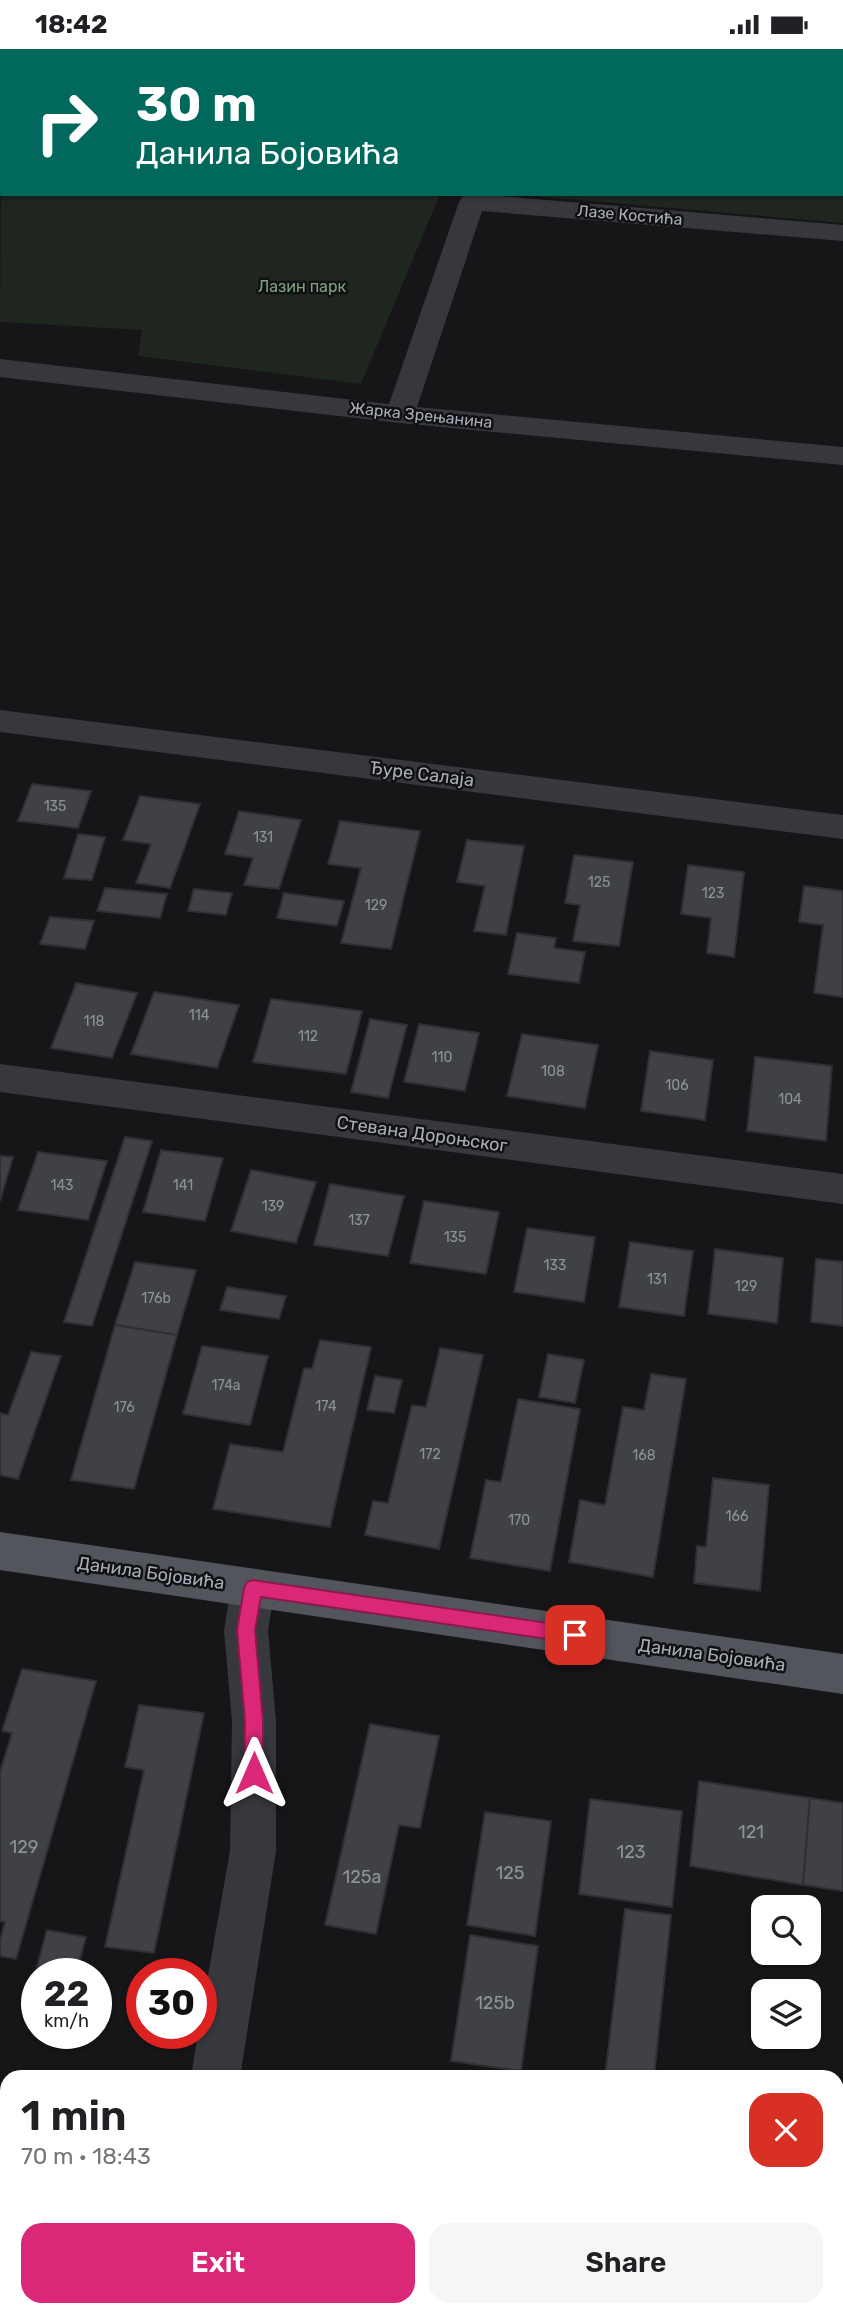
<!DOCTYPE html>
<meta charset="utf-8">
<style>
:root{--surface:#fff;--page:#f6f6f6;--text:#202124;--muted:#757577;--accent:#db2777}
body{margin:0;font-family:Rubik,sans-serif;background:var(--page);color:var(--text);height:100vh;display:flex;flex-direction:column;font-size:26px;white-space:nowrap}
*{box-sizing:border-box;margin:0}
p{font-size:23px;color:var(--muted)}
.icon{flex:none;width:38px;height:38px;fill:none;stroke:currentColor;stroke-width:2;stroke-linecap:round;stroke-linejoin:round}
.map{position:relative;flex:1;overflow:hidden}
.panel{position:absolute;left:0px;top:2021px;width:844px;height:247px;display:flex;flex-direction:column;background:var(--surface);border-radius:21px 21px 0 0;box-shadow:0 2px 5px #0004}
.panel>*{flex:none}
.guide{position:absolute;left:0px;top:0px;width:844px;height:147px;box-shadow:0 2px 5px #0004;background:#00695c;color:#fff;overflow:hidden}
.fabs{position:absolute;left:751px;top:1846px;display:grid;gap:14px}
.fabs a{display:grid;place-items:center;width:70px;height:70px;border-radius:14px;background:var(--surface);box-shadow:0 2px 5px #0004;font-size:35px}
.speed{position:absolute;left:21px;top:1909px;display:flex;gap:14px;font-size:35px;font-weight:700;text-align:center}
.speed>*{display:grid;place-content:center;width:91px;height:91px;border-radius:50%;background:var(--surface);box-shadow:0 2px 5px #0004;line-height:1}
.speed small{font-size:18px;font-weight:400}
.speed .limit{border:10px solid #d22;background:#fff;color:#111}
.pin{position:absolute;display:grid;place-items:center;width:60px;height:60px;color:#fff;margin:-30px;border-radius:14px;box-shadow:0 4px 10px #0006}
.me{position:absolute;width:77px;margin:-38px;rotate:0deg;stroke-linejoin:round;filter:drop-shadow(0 0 5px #0008)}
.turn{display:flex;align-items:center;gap:24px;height:147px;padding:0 21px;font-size:32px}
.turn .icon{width:91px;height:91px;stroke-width:2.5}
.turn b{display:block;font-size:49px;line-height:60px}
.round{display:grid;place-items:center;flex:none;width:74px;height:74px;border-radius:21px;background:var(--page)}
.headline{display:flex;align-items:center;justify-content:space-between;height:119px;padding:0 21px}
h1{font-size:42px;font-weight:600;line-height:52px}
.primary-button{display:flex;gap:14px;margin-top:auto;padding:14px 21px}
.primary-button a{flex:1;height:80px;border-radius:21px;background:var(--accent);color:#fff;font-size:28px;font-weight:600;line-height:80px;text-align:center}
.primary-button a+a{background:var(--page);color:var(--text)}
.status{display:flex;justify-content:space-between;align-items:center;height:49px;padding:0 35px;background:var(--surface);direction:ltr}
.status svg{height:19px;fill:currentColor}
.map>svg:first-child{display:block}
.green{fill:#1e261f}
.building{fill:#404145;stroke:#303034;stroke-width:2}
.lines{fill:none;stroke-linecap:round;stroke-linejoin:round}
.path{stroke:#3d3f44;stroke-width:3.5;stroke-dasharray:2.5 3.5;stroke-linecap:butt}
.minor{fill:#37383d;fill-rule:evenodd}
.major{fill:#53555c;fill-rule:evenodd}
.route{fill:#db2777;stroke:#8e194d;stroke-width:2}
.labels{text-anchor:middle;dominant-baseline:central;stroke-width:5;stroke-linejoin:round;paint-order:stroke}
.number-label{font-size:14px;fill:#8e929b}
.far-street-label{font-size:16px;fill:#a8adb8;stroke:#111113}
.far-park-label{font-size:16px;fill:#7fa381;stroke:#111113}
.street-label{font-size:18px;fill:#a8adb8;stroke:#111113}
.near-number-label{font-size:18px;fill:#8e929b}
</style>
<div class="status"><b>18:42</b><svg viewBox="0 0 49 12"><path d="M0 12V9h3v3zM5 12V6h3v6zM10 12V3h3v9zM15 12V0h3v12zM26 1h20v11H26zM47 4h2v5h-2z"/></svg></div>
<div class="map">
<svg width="843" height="2267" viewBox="0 0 843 2267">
<rect width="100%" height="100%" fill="#161618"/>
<g class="green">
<polygon points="38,0 843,0 843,174 510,145 842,145 842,2 11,2"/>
<polygon points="2,2 2,145 440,145 361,335 138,307 142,281 0,273"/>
</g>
<g class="building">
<polygon points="32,735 91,742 78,779 18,772"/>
<polygon points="140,747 200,755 170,839 136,834 151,795 123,791"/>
<polygon points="239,762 301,771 279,840 244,836 253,809 225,805"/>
<polygon points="340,772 420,782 391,900 341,894 361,819 328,815"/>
<polygon points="78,785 105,788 92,831 64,829"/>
<polygon points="467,791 524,797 506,886 474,882 485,837 457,833"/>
<polygon points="574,806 633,813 619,897 573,892 580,856 565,854"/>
<polygon points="688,816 744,823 734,908 707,904 711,869 681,865"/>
<polygon points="804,837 843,842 843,948 814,944 823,876 799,873"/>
<polygon points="105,839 167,845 160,869 97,862"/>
<polygon points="194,840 232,844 226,866 188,862"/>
<polygon points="284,844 344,852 337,877 277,869"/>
<polygon points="50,868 94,872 85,900 40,895"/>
<polygon points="517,884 556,889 554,899 585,903 579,934 508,925"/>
<polygon points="76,934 137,944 112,1009 51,999"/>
<polygon points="154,943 239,956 217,1019 131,1005"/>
<polygon points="271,950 362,962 346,1025 253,1013"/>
<polygon points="370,970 407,976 388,1049 351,1043"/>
<polygon points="419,975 479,984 465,1042 404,1033"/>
<polygon points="522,985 598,996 585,1059 507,1047"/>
<polygon points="650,1002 713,1011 705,1071 641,1062"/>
<polygon points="755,1008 832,1017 826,1092 747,1082"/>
<polygon points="125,1088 152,1092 92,1277 64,1273"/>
<polygon points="161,1101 223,1109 205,1172 143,1163"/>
<polygon points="38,1103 107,1112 88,1171 18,1161"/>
<polygon points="0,1107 13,1108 0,1152"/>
<polygon points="251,1121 316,1133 296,1194 231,1182"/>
<polygon points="330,1135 404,1147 388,1207 314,1196"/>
<polygon points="424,1152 499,1163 486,1225 410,1214"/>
<polygon points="527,1179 595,1188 584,1253 514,1243"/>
<polygon points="630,1193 693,1202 684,1267 619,1258"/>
<polygon points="715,1200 783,1209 777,1274 708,1265"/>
<polygon points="816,1210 843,1213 843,1277 811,1273"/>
<polygon points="135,1213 196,1221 177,1286 115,1276"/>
<polygon points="227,1238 286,1247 279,1270 220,1261"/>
<polygon points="115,1276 177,1286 134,1440 71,1431"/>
<polygon points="320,1291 371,1298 330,1478 213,1460 230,1395 283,1403 304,1319 312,1320"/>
<polygon points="202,1297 268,1307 250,1376 183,1365"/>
<polygon points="440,1299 483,1306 439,1500 365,1486 373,1452 388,1454 412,1356 426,1358"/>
<polygon points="31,1303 61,1307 18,1430 0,1426 0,1364 8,1366"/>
<polygon points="548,1305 584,1311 575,1354 539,1348"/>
<polygon points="651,1325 686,1330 653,1528 569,1513 580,1451 605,1456 623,1358 644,1361"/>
<polygon points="375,1327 402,1331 394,1364 367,1361"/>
<polygon points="518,1350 580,1360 550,1522 470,1509 486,1431 501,1433"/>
<polygon points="713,1429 769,1436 760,1542 694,1534 697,1497 706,1498"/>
<polygon points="22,1620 96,1632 16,1910 0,1907 0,1891 5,1873 0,1872 0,1723 12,1684 2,1682"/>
<polygon points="139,1656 204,1664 154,1904 105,1898 144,1721 125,1718"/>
<polygon points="370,1675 439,1687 420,1779 399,1776 376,1885 325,1876"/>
<polygon points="699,1732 810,1749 803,1836 690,1817"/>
<polygon points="810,1749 843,1754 843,1842 803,1836"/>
<polygon points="590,1750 682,1762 672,1858 579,1845"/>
<polygon points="485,1763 551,1772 535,1887 467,1876"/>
<polygon points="625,1860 671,1866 654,2028 605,2028"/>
<polygon points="47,1881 86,1888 76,1925 37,1925 37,1928 34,1928"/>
<polygon points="470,1886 538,1897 521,2022 451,2012"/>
</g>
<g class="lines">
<polyline class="path" points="220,2 231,0"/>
<g class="minor">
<polygon points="475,145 843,176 843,192 482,162 417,358 843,398 843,416 400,374 0,328 0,310 389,355 459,153 463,147"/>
<polygon points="0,661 843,766 843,790 0,683"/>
<polygon points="0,1015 843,1125 843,1155 0,1043"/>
<polygon points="253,1520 268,1525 275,1539 268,1581 276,1672 276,1802 240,2028 191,2028 198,1984 201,1984 201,1966 230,1802 232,1672 224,1581 231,1539 238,1525"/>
<polygon points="149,2261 201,2261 200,2267 148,2267"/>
</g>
<polygon class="major" points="0,1483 843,1605 843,1645 0,1521"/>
</g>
<polygon class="route" points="253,1531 575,1578 581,1580 584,1586 581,1592 575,1594 261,1548 255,1581 263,1672 263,1724 260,1730 254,1733 247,1730 244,1724 245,1672 237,1581 244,1539 247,1533"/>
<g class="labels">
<g class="number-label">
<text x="55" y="757">135</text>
<text x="263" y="788">131</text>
<text x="599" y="833">125</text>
<text x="713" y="844">123</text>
<text x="376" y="856">129</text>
<text x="199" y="966">114</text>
<text x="94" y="972">118</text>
<text x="308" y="987">112</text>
<text x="442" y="1008">110</text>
<text x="553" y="1022">108</text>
<text x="677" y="1036">106</text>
<text x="790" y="1050">104</text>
<text x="62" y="1136">143</text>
<text x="183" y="1136">141</text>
<text x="273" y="1157">139</text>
<text x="359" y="1171">137</text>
<text x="455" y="1188">135</text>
<text x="555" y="1216">133</text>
<text x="657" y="1230">131</text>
<text x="746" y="1237">129</text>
<text x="156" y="1249">176b</text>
<text x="226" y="1336">174a</text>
<text x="326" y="1357">174</text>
<text x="124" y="1358">176</text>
<text x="430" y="1405">172</text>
<text x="644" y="1406">168</text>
<text x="737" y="1467">166</text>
<text x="519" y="1471">170</text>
</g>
<g class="far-street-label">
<text transform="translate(630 166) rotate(5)">Лазе Костића</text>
<text transform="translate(421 366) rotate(6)">Жарка Зрењанина</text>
</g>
<g class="far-park-label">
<text x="302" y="237">Лазин парк</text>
</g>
<g class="street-label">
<text transform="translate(422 725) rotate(7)">Ђуре Салаја</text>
<text transform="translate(422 1085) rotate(8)">Стевана Дороњског</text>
<text transform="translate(151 1524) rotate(8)">Данила Бојовића</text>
<text transform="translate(712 1606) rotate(8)">Данила Бојовића</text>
</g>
<g class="near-number-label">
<text x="751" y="1783">121</text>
<text x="24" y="1798">129</text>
<text x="631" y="1803">123</text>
<text x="510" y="1824">125</text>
<text x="362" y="1828">125a</text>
<text x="495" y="1954">125b</text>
</g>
</g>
</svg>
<div class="fabs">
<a><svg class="icon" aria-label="search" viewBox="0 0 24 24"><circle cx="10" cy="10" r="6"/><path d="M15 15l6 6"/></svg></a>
<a><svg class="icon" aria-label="layers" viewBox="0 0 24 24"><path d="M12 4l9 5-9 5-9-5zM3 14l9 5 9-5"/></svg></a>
</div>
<div class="speed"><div>22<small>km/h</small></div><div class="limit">30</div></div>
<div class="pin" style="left:575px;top:1586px;background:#d93025"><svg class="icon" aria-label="arrive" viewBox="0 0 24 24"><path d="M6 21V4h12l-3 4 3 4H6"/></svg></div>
<svg class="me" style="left:254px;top:1724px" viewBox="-20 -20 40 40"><path d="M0-17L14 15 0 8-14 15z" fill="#db2777" stroke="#fff" stroke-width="4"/></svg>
<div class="guide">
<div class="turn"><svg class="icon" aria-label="right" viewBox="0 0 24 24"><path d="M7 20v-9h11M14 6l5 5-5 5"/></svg><div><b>30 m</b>Данила Бојовића</div></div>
</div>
<section class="panel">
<div class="headline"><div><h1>1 min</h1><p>70 m · 18:43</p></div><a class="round" style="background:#d93025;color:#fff"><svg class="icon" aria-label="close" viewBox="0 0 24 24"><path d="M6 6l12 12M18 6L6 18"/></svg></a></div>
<div class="primary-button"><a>Exit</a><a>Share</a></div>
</section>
</div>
